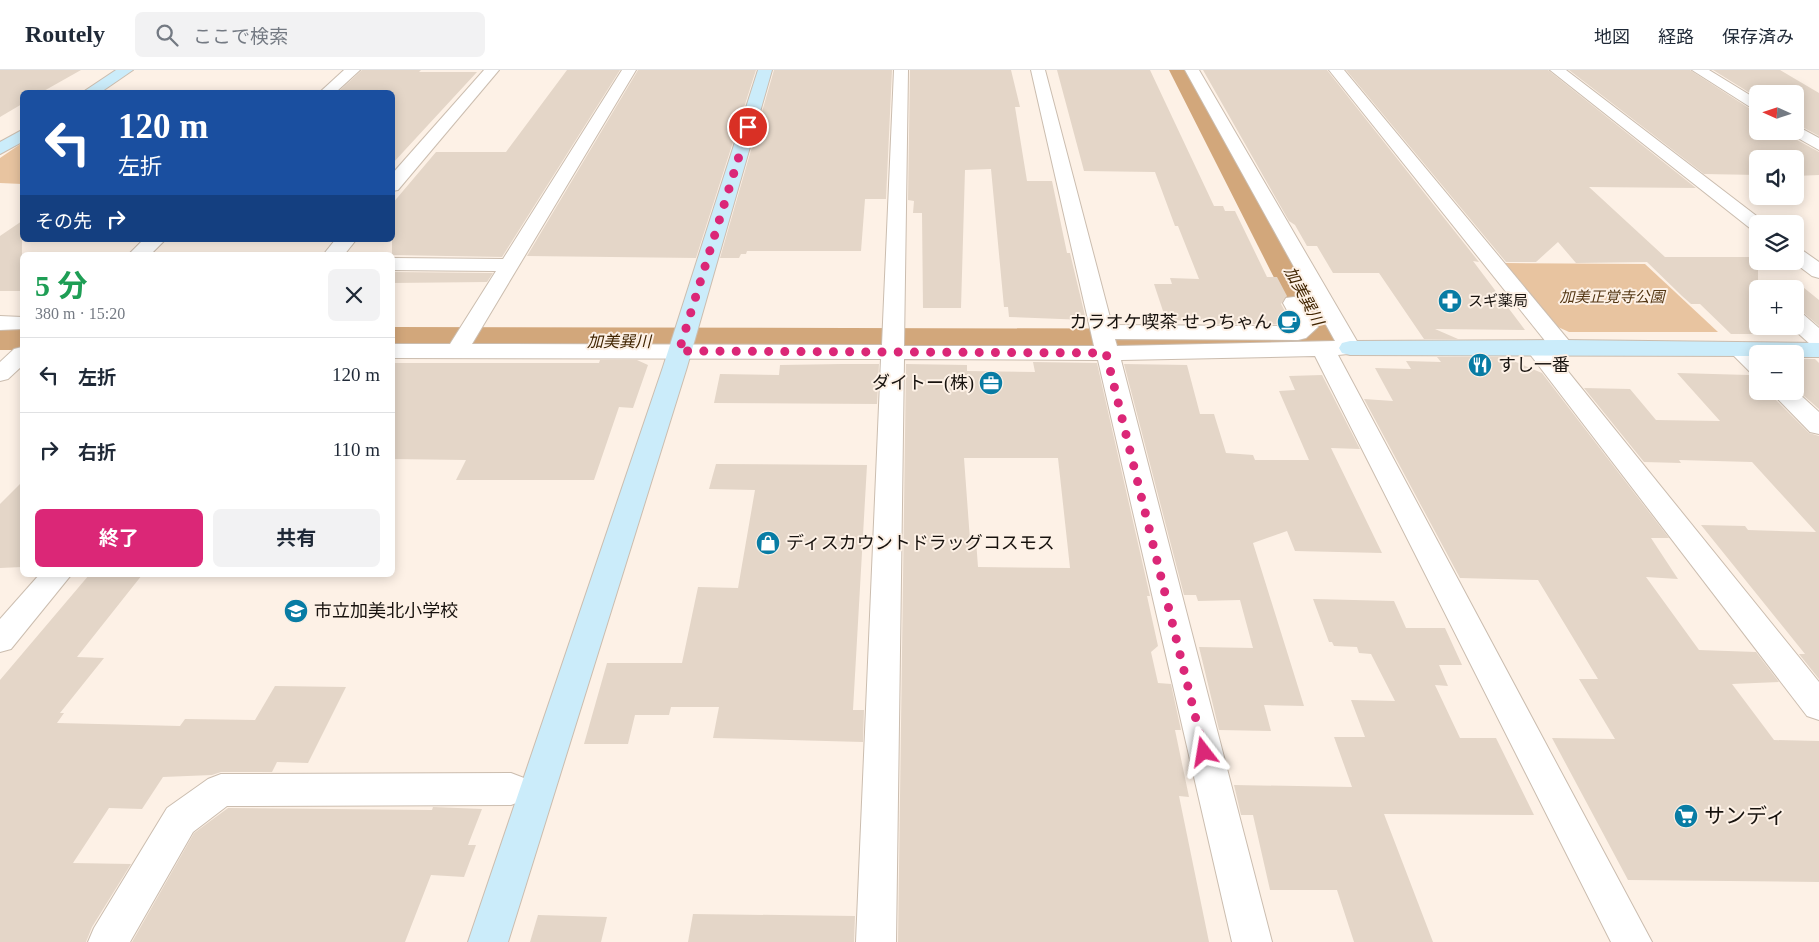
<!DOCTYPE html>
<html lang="ja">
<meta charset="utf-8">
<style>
:root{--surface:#fff;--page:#f2f2f3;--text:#1f2937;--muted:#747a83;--line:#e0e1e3;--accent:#db2777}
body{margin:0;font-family:"Times New Roman","Noto Sans JP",serif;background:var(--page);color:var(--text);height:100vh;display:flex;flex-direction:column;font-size:19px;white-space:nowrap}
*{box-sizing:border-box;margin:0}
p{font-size:16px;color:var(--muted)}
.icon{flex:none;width:28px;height:28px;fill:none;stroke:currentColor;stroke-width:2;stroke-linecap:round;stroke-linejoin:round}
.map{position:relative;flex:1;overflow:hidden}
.side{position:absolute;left:20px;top:182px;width:375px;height:325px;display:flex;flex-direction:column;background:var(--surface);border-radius:8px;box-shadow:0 2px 12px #0003}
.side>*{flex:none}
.top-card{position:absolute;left:20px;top:20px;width:375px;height:152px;border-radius:8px;box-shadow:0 2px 12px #0003;background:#1a4fa0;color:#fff;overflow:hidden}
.needle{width:32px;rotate:273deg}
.controls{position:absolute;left:1749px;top:15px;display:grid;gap:10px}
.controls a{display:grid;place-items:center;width:55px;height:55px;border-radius:8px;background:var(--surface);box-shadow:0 2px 12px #0003;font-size:25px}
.pin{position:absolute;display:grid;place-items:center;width:42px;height:42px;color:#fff;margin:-21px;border:2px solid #fff;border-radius:50%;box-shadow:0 1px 5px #0007}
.me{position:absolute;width:55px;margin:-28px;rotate:346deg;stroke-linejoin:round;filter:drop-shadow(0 0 4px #0008)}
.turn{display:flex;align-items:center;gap:18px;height:105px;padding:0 15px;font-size:22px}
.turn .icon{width:65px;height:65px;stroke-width:2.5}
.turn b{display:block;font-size:35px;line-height:42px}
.then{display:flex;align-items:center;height:48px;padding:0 15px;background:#0003;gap:10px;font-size:19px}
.round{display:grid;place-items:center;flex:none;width:52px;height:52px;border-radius:8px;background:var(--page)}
.overview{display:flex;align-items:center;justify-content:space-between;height:85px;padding:0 15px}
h1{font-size:30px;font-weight:700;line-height:38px;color:#1e9e55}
.primary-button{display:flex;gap:10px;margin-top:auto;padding:10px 15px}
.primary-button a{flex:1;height:58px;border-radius:8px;background:var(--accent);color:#fff;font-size:20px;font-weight:700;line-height:58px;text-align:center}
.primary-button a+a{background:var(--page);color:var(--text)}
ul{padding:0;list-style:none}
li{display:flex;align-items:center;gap:15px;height:75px;padding:0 15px;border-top:1px solid var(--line)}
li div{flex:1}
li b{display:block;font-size:19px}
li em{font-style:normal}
header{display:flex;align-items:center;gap:30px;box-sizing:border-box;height:70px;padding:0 25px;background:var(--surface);border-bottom:1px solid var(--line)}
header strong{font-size:24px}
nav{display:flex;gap:28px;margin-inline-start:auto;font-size:18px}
.search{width:350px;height:45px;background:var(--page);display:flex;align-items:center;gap:12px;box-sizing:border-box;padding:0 18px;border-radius:8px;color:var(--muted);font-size:19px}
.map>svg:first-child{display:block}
.green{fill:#e8c4a0}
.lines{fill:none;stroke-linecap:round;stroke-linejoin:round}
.river{fill:#d2a77b;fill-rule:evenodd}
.building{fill:#e4d6c8;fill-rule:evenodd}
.street-casing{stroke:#cbbdaf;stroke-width:2}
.secondary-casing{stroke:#cbbdaf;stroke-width:2}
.street{fill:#fff;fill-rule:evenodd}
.secondary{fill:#cbecfa;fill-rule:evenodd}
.route{stroke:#db2777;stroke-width:9;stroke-dasharray:0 16.2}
.labels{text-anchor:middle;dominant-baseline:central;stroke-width:4;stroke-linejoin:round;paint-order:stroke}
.far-park-label{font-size:15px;font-style:italic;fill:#543714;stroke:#fdf1e6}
.far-poi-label{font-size:15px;fill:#17120e;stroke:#fdf1e6;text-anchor:start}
.far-water-label{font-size:16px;font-style:italic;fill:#402400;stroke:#fdf1e6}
.poi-label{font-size:18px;fill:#17120e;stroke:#fdf1e6;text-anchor:start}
.near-poi-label{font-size:21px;fill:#17120e;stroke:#fdf1e6;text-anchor:start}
</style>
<header>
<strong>Routely</strong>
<div class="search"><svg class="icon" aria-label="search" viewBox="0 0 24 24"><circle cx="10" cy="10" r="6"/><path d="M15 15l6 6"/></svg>ここで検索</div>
<nav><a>地図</a><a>経路</a><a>保存済み</a></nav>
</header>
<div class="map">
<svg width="1819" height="872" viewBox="0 0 1819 872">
<rect width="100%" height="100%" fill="#fdf1e6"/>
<g class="green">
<polygon points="22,73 22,114 0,113 0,88"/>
<polygon points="1505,193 1645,194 1718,262 1569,262 1558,257"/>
</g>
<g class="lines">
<g class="river">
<polygon points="1169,0 1197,0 1346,262 1328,281 1312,285 753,282 392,283 392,257 1300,259"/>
<rect x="0" y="254" width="22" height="26"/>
</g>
</g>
<g class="building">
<polygon points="0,0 81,0 42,22 22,22 22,34 0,47"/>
<polygon points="362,0 421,0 419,2 477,2 392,94 392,22 338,22"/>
<polygon points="567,0 620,0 502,187 392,185 392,134 436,82 506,82"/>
<polygon points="638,0 756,0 696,188 527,186"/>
<polygon points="774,0 892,0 886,129 865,129 861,181 747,181 746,184 741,184 739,188 720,188"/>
<polygon points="910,0 1011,0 1020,37 1015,37 1027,111 1052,111 1067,183 1070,183 1086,250 1009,247 1008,237 1004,237 991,99 965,100 961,238 923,238 922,143 913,143 914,131 908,130"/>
<polygon points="1057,0 1150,0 1214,136 1223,136 1225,141 1235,141 1267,207 1277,207 1287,226 1281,234 1292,254 1212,254 1211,251 1166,250 1154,214 1172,214 1170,208 1199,209 1178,156 1175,156 1155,102 1084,101"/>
<polygon points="1203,0 1327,0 1479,192 1473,191 1525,260 1435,259 1458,269 1424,269 1379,203 1333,203 1317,176 1307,176 1295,155 1289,151"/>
<polygon points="1346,0 1548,0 1696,118 1589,117 1665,187 1758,187 1758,213 1798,213 1819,230 1819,256 1804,243 1795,240 1795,219 1758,219 1758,256 1788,256 1792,260 1781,260 1785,264 1731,264 1700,234 1691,234 1682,226 1647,192 1576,193 1558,172 1536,192 1506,192"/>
<polygon points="1569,0 1690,0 1758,44 1758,61 1786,61 1788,65 1819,82 1819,105 1795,106 1795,89 1758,89 1758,105 1704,104"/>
<polygon points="1713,0 1780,0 1819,23 1819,66 1795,53 1795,24 1758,24 1758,28"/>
<polygon points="22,151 22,221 0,221 0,166"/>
<polygon points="392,202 493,203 487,212 392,213"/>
<polygon points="1437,287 1504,287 1542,303 1669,468 1651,468 1678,509 1646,507 1699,580 1756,582 1779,612 1732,614 1774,670 1819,671 1819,812 1628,810 1552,668 1615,669 1579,609 1598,609 1538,510 1460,508 1364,329 1393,331 1375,298 1411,299 1406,291 1441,292"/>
<polygon points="1795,289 1815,289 1819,293 1819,339 1795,318"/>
<polygon points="600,290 637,290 648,295 633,338 619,337 594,410 456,410 466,390 392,389 392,293 599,293"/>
<path d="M1033,292l64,1 53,233h-3l11,50 -7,6 7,31 13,1 10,46h-6l14,67 -10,-1 30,146h-311l8,-578 61,1v6l68,1zM964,388h94l12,110 -92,-1 -2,-27h-6z"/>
<polygon points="842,294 879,294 877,334 714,333 720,304 779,305 780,295"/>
<polygon points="1124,294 1187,295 1200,344 1214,344 1226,383 1253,385 1255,390 1309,390 1279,321 1295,320 1289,306 1322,305 1360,379 1331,378 1382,483 1295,481 1287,461 1253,473 1304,636 1264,635 1271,661 1219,660 1199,577 1253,578 1240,530 1198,531 1196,525 1184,525"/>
<polygon points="1677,303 1749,305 1758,313 1758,321 1767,321 1809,363 1819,366 1819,609 1799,584 1805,584 1701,455 1745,456 1748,460 1816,462 1752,392 1679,390 1681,393 1644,392 1584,318 1630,319 1656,350 1720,351"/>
<polygon points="716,394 867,395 853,640 864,640 863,672 713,668 719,637 671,637 669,645 635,645 628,674 584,674 607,593 682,593 698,517 738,518 755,420 709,419"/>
<polygon points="22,412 22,497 0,498 0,434"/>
<polygon points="89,505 142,505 77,587 104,588 60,643 64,643 57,653 180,656 185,649 255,650 275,616 346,617 308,693 277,692 272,702 221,702 212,705 163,707 142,739 109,738 73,793 131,794 92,857 86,872 0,872 0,610"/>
<polygon points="1313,529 1394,531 1406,558 1445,558 1462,595 1439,595 1448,616 1435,615 1460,668 1496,668 1534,745 1384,744 1433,872 1354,872 1337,820 1270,820 1253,745 1241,745 1234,715 1352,717 1334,667 1365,667 1351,630 1395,631 1371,584 1359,583 1357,577 1334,576 1332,572 1329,572"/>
<polygon points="433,737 482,739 468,775 476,775 464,807 431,805 405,872 132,872 194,763 228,738 432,740"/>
<polygon points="693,844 855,846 854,872 688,872"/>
<polygon points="538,845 607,847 601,872 530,872"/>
</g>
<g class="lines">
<g class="street-casing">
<g id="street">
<polygon points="344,0 360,0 336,22 320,22"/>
<polygon points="484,0 499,0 398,120 392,121 392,104"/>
<polygon points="622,0 636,0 472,274 882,275 894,0 908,0 904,276 1094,276 1031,0 1045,0 1112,255 1293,256 1295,255 1283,233 1286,228 1294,227 1302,228 1318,257 1306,268 1298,270 1115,269 1117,276 1335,271 1185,0 1199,0 1361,278 1358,283 1338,285 1652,872 1611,872 1315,286 1121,290 1272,872 1232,872 1098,290 904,289 896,872 856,872 881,289 392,288 392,274 450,274 496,201 392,200 392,188 503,189"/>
<polygon points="1329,0 1344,0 1570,272 1573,277 1570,282 1562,284 1554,282"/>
<polygon points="1550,0 1566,0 1767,154 1758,154 1758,161 1751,159"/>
<polygon points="1692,0 1709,0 1758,30 1758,42"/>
<polygon points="1795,55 1819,68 1819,80 1789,63 1788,61 1795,61"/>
<polygon points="143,170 165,170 150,185 128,185"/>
<polygon points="335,170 356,170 344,185 323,185"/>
<polygon points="1795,178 1802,180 1819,192 1819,208 1812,206 1792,191 1795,191"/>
<polygon points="1795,242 1803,244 1819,258 1819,277 1811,275 1790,256 1795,256"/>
<polygon points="0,246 22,247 22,259 0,260"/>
<polygon points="1537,271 1545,273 1819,612 1819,650 1807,646 1529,283 1526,278 1529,273"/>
<polygon points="1739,273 1747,275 1758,284 1758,304 1750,302 1728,280 1731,275"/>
<polygon points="22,277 22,296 8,309 0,311 0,292 14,279"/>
<polygon points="1795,320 1819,342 1819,364 1810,362 1770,321"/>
<polygon points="39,505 71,505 11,579 0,582 0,549"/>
<polygon points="511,703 524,708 529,719 524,730 511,735 227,736 193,762 130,872 88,872 94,858 167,738 208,709 221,704"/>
</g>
</g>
<g class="secondary-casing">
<g id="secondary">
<polygon points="116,0 133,0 101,22 83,22"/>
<polygon points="758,0 772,0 687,297 508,872 468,872 663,297"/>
<polygon points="22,60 22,72 0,84 0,72"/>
<polygon points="1562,270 1819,273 1819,287 1795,287 1795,284 1758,284 1758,286 1350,285 1342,283 1339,278 1342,273 1350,271"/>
</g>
</g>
<use href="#street" class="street"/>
<use href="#secondary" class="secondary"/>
</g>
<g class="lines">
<polyline class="route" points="748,57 679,281 1106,283 1204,682"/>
</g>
<defs>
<g id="pharmacy-disc" transform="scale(1.25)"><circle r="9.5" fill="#087ca4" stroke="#fdf1e6"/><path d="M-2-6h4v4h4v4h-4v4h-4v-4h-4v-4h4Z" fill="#fff"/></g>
<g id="cafe-disc" transform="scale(1.25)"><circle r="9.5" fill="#087ca4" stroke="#fdf1e6"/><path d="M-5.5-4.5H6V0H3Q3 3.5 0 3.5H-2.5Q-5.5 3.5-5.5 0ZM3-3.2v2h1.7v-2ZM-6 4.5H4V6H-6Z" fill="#fff"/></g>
<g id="restaurant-disc" transform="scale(1.25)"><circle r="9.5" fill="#087ca4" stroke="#fdf1e6"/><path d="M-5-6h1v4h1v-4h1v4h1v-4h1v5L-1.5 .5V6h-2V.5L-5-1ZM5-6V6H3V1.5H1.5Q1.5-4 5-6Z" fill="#fff"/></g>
<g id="office-disc" transform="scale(1.25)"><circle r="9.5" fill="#087ca4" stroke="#fdf1e6"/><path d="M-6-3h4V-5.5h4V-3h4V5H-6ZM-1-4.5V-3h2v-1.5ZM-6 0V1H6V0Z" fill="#fff"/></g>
<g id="shop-disc" transform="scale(1.25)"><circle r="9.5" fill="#087ca4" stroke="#fdf1e6"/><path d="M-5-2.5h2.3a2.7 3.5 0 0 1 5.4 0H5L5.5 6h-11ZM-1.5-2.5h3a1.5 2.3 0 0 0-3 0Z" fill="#fff"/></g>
<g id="school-disc" transform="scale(1.25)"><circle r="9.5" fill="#087ca4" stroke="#fdf1e6"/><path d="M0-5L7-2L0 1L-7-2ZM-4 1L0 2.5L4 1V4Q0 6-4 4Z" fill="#fff"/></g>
<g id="supermarket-disc" transform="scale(1.25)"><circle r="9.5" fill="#087ca4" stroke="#fdf1e6"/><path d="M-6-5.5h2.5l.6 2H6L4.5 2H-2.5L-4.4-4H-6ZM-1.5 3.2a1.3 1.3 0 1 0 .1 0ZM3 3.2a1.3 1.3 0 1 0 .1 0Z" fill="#fff"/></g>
</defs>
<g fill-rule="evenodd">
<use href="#pharmacy-disc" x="1450" y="231"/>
<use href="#cafe-disc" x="1289" y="252"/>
<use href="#restaurant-disc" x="1480" y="295"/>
<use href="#office-disc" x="991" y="313"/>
<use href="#shop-disc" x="768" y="473"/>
<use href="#school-disc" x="296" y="541"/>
<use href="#supermarket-disc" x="1686" y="746"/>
</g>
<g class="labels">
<g class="far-park-label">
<text x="1612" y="227">加美正覚寺公園</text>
</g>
<g class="far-poi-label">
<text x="1468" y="231">スギ薬局</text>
</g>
<g class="far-water-label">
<text transform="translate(1304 226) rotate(62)">加美巽川</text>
<text x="619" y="271">加美巽川</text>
</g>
<g class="poi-label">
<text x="1272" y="252" text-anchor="end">カラオケ喫茶 せっちゃん</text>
<text x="1498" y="295">すし一番</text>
<text x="974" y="313" text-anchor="end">ダイトー(株)</text>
<text x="786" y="473">ディスカウントドラッグコスモス</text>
<text x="314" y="541">市立加美北小学校</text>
</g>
<g class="near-poi-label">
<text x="1704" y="746">サンディ</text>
</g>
</g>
</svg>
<div class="controls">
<a><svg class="needle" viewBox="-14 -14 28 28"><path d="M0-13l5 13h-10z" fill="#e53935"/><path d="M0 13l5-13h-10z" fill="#747a83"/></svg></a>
<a><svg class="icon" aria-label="sound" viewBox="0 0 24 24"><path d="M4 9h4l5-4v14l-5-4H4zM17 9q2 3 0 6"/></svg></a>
<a><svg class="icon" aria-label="layers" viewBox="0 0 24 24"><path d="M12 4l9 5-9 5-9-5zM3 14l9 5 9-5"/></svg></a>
<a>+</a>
<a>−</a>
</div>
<div class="pin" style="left:748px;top:57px;background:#d93025"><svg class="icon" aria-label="arrive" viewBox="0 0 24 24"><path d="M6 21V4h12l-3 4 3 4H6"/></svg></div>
<svg class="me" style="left:1204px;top:682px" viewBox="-20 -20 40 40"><path d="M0-17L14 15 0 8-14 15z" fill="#db2777" stroke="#fff" stroke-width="4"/></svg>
<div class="top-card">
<div class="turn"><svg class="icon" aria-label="left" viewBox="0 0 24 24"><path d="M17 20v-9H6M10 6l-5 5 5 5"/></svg><div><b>120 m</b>左折</div></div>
<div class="then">その先<svg class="icon" aria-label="right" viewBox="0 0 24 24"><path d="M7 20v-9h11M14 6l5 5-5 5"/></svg></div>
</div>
<section class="side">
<div class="overview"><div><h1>5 分</h1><p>380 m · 15:20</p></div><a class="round"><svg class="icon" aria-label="close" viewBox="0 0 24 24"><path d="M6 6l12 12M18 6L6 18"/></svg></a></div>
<ul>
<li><svg class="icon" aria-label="left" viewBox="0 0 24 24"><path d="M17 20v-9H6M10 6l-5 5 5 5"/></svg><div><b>左折</b></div><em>120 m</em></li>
<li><svg class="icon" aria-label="right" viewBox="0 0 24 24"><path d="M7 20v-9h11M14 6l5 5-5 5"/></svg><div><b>右折</b></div><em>110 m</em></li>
</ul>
<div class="primary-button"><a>終了</a><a>共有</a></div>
</section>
</div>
